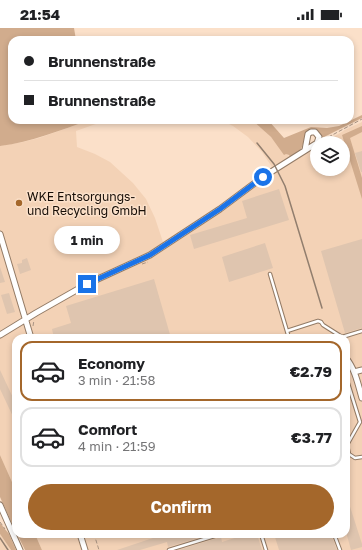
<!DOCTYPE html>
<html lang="en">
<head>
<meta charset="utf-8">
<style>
  :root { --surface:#fff; --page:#f6f6f6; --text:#202124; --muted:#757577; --line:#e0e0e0; --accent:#a4672b }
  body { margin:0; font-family:"Golos Text",sans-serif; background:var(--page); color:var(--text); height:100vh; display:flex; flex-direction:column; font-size:15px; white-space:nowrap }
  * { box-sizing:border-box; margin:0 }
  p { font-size:13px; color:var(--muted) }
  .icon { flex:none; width:22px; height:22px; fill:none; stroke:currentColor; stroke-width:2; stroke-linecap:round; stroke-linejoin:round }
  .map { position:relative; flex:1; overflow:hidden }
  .sheet { position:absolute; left:12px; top:306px; width:338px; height:204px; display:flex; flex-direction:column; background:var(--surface); border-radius:12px; box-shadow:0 2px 6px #0003 }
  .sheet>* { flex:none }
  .top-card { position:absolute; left:8px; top:8px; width:346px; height:88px; border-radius:12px; box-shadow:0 2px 6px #0003; display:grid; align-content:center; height:88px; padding:0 16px; background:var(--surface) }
  .buttons { position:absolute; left:310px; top:108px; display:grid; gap:8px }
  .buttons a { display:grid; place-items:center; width:40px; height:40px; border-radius:50%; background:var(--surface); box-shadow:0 2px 6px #0003; font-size:20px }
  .end { position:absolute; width:18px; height:18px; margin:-9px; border:5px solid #1a73e8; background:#fff; box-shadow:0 0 0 2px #fff }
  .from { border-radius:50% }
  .bubble { position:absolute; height:28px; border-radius:14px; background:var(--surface); box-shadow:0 2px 6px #0003; font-size:13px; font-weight:700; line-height:28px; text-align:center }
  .top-card b { display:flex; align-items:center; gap:14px; height:38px; font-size:15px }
  .top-card b+b { border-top:1px solid var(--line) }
  .top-card i { width:10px; height:10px; background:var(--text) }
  ul { padding:7px 0 0; list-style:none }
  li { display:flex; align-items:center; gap:12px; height:60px; margin:0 8px 6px; padding:0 8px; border:2px solid var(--line); border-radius:12px }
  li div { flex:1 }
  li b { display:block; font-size:15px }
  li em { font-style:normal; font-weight:700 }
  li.active { border-color:var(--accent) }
  li>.icon { width:36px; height:36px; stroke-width:1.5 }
  .cta { display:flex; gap:8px; margin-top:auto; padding:8px 16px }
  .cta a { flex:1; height:46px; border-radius:24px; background:var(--accent); color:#fff; font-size:16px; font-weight:700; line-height:46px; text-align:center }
  .status { display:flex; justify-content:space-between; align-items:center; height:28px; padding:0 20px; background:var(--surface); direction:ltr }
  .status svg { height:11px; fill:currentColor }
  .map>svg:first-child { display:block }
  .built { fill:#f3d2b6 }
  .green { fill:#d1ac8d }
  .building { fill:#dfc5af }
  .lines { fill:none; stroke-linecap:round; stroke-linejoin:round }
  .lane-casing { stroke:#937b66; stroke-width:4.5 }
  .street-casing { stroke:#937b66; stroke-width:7 }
  .path { stroke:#a99483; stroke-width:1; stroke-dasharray:4 2; stroke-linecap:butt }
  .lane { stroke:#fff; stroke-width:2.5 }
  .street { stroke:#fff; stroke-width:5 }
  .rail { stroke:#917e6e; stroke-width:1.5 }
  .route { stroke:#1a73e8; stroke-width:5 }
  .poi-dot { fill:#a4672b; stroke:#fbe0c9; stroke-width:1.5 }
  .labels { text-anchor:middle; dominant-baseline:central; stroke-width:3; stroke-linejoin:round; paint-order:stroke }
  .poi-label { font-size:12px; fill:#160d06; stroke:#fbe0c9; text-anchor:start }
</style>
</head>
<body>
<div class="status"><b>21:54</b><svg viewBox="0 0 49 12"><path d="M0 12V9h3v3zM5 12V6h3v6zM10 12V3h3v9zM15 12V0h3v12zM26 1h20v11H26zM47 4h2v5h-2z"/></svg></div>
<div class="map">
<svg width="362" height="522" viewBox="0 0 362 522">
  <rect width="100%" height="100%" fill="#fbe0c9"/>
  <path class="built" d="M90 92H107L76 103 77 119 95 126 110 134 133 155 146 171 155 190 163 214 223 176 317 119V141H343V115H323L345 102 362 94V522H42L35 506H346V310H16V463L0 427V118L23 114 39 110Z
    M221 92H252L264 102 290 129 272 139 262 124 248 109 233 98Z
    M0 506 5 513 11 522H0Z"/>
  <path class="green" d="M0 0H74L76 12H12V92H90C61 102 31 114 0 118Z
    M362 87V90L324 109H321L318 103C302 98 306 113 301 121 298 124 294 127 290 129L289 127 286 126 284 127 271 109 252 92H268L284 110 311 99 327 100 339 98Z
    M362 98V104L350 110 362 150V171L342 107Z
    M0 427 16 463V504L0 469Z
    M0 495 9 506 16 522H11L0 506Z
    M17 506H35L42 522H25Z"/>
  <path class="building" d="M362 123V144H361L355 125Z
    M279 161 289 192 194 221 190 207 247 190 242 173Z
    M362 211V300L345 305 321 223Z
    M265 215 273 240 229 254 222 229Z
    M27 230 31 242 20 246 17 236 22 235V232Z
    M0 239 5 254 0 255Z
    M154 251 171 310H54L52 301 71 295 66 278Z
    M9 265 15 284 7 286 1 267Z
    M0 342 16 376V395L0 361Z
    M346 466 362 516V519L351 522 346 504Z
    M159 506H212L168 519 167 514 140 522H117L159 508Z
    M247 506H257L262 522H178L221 509 222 514Z
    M274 506H331L337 522H279Z"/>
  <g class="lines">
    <defs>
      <path id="lane" d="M270 246 289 310
        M287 303 318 293 321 294 323 297 342 309 362 303
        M346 349 360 394 347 417
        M347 417 349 426 355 430 362 429
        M261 506 266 522
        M334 506 340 522
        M169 522 221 506"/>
      <path id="street" d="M0 206 31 310
        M0 307 36 285 87 256 150 227 220 181 263 149 317 115 319 109 315 104H311L308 106 305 122
        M346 330C355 341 358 356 362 370
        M354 344 362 342
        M0 477 20 522
        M80 506 85 522"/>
    </defs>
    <use href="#lane" class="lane-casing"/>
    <use href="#street" class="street-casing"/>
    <path class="path" d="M323 112 362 91
      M142 236 148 234
      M33 298 34 292
      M0 494 5 501
      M94 506 99 522"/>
    <use href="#lane" class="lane"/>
    <use href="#street" class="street"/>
    <path class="rail" d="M257 115 274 136 285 158 322 280
      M0 510 8 522"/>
  </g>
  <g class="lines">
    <path class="route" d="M87 256 150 227 220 181 263 149"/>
  </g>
  <circle class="poi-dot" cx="19" cy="175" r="4"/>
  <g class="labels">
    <g class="poi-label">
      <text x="27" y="168">WKE Entsorgungs-<tspan x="27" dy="14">und Recycling GmbH</tspan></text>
    </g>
  </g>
</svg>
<div class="buttons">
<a><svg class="icon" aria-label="layers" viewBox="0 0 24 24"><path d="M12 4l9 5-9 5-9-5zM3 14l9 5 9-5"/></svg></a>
</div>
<i class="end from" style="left:263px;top:149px"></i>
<i class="end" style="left:87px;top:256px"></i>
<div class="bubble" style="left:54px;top:198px;width:66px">1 min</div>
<div class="top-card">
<b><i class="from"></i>Brunnenstraße</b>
<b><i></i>Brunnenstraße</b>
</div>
<section class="sheet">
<ul>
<li class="active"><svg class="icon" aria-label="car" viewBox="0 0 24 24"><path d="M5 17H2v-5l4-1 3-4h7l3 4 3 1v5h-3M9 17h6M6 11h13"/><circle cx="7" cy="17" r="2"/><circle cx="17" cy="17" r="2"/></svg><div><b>Economy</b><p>3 min · 21:58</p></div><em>€2.79</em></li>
<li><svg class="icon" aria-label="car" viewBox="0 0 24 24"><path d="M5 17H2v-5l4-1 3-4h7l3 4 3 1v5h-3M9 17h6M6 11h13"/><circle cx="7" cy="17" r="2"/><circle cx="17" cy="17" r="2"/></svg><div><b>Comfort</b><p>4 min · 21:59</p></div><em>€3.77</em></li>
</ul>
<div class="cta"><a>Confirm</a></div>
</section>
</div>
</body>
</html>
